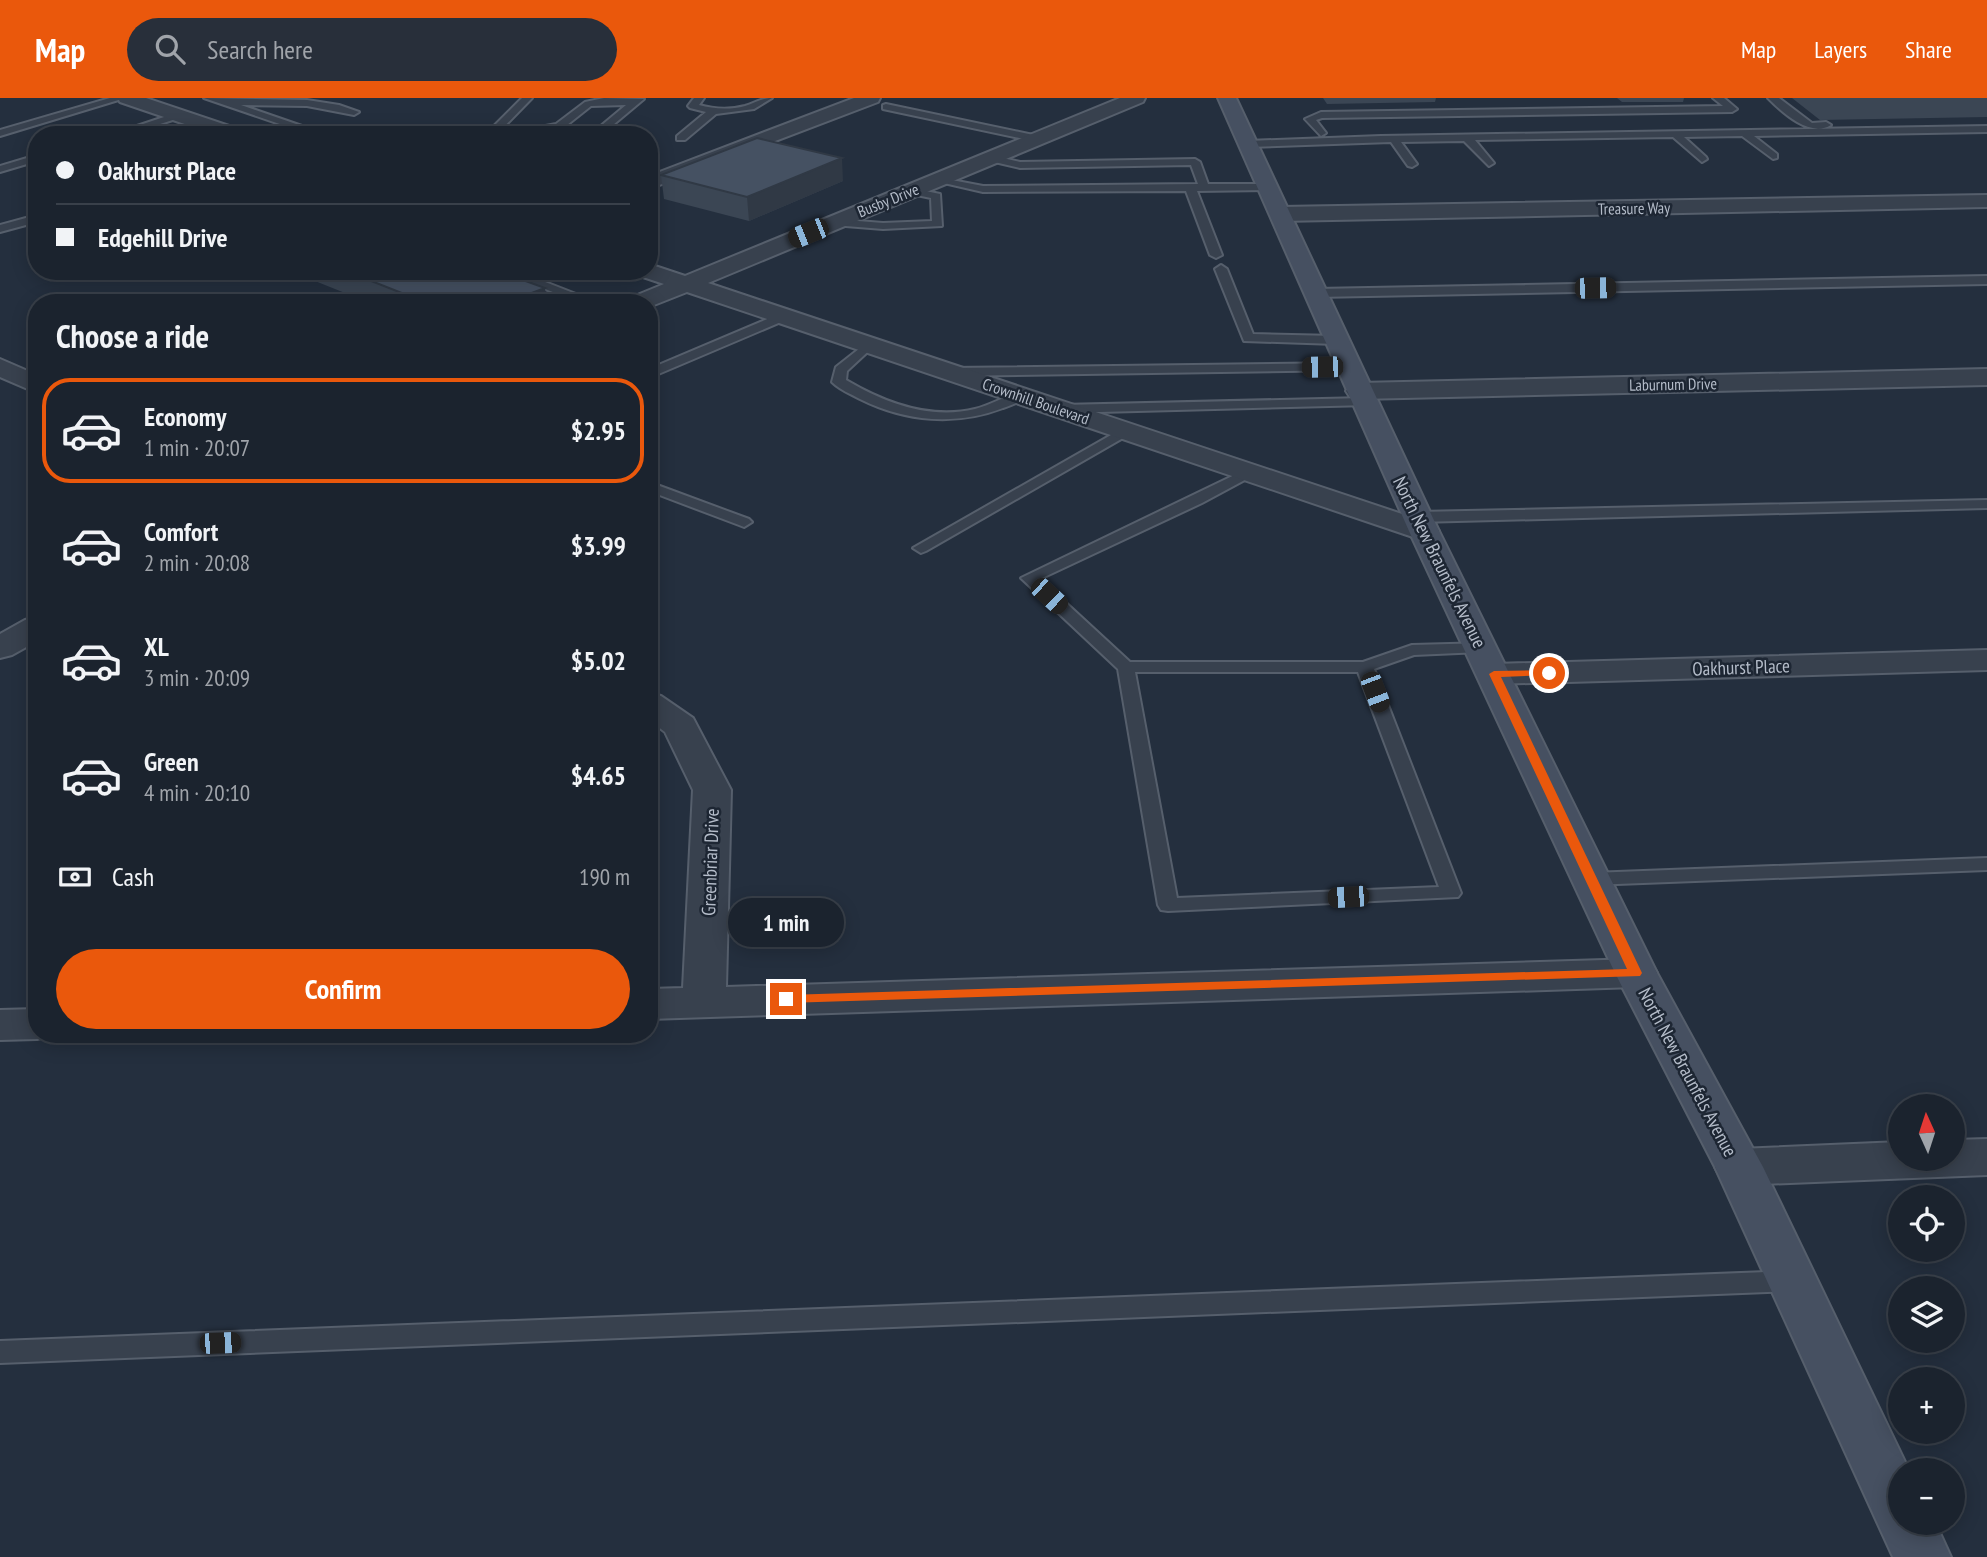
<!DOCTYPE html>
<html lang="en">
<head>
<meta charset="utf-8">
<style>
  :root { --surface:#1b232e; --page:#282f3a; --text:#f1f3f6; --muted:#a0a4aa; --line:#39404a; --accent:#ea580c }
  body { margin:0; font-family:"PT Sans Narrow",sans-serif; background:var(--page); color:var(--text); height:100vh; display:flex; flex-direction:column; font-size:26px; white-space:nowrap }
  * { box-sizing:border-box; margin:0 }
  p { font-size:23px; color:var(--muted) }
  .icon { flex:none; width:38px; height:38px; fill:none; stroke:currentColor; stroke-width:2; stroke-linecap:round; stroke-linejoin:round }
  .map { position:relative; flex:1; overflow:hidden }
  .details { position:absolute; left:28px; top:196px; width:630px; height:749px; display:flex; flex-direction:column; background:var(--surface); border-radius:28px; box-shadow:0 4px 18px #0003,0 0 0 2px var(--line) }
  .details>* { flex:none }
  .top-card { position:absolute; left:28px; top:28px; width:630px; height:154px; border-radius:28px; box-shadow:0 4px 18px #0003,0 0 0 2px var(--line); display:grid; align-content:center; height:154px; padding:0 28px; background:var(--surface) }
  .needle { width:46px; rotate:357deg }
  .fabs { position:absolute; left:1888px; top:996px; display:grid; gap:14px }
  .fabs a { display:grid; place-items:center; width:77px; height:77px; border-radius:50%; background:var(--surface); box-shadow:0 4px 18px #0003,0 0 0 2px var(--line); font-size:35px }
  .end { position:absolute; width:32px; height:32px; margin:-16px; border:9px solid #ea580c; background:#fff; box-shadow:0 0 0 4px #fff }
  .from { border-radius:50% }
  .bubble { position:absolute; height:49px; border-radius:24px; background:var(--surface); box-shadow:0 4px 18px #0003,0 0 0 2px var(--line); font-size:23px; font-weight:700; line-height:49px; text-align:center }
  .car { position:absolute; width:21px; height:42px; margin:-21px -10px; border-radius:9px; box-shadow:0 0 5px 2px #0007; background:linear-gradient(#222 24%,#8ab4d8 0 40%,#222 0 76%,#8ab4d8 0 86%,#222 0) }
  .top-card b { display:flex; align-items:center; gap:24px; height:66px; font-size:26px }
  .top-card b+b { border-top:2px solid var(--line) }
  .top-card i { width:18px; height:18px; background:var(--text) }
  ul { padding:0; list-style:none }
  li { display:flex; align-items:center; gap:21px; height:105px; margin:0 14px 10px; padding:0 14px; border:4px solid transparent; border-radius:28px }
  li div { flex:1 }
  li b { display:block; font-size:26px }
  li em { font-style:normal; font-weight:700 }
  li.selected { border-color:var(--accent) }
  li>.icon { width:63px; height:63px; stroke-width:1.5 }
  h2 { padding:0 28px; font-size:32px; line-height:84px }
  .pay { display:flex; align-items:center; gap:18px; height:77px; padding:0 28px; font-size:26px }
  .pay p { margin-inline-start:auto }
  .primary-button { display:flex; gap:14px; margin-top:auto; padding:14px 28px }
  .primary-button a { flex:1; height:80px; border-radius:42px; background:var(--accent); color:#fff; font-size:28px; font-weight:700; line-height:80px; text-align:center }
  header { display:flex; align-items:center; gap:42px; box-sizing:border-box; height:98px; padding:0 35px; background:var(--accent); color:#fff }
  header strong { font-size:33px }
  nav { display:flex; gap:38px; margin-inline-start:auto; font-size:24px }
  .search { width:490px; height:63px; background:var(--page); display:flex; align-items:center; gap:18px; box-sizing:border-box; padding:0 24px; border-radius:38px; color:var(--muted); font-size:26px }
  .map>svg:first-child { display:block }
  .lines { fill:none; stroke-linecap:round; stroke-linejoin:round }
  .lane-casing { stroke:#565f6c; stroke-width:4 }
  .street-casing { stroke:#565f6c; stroke-width:4 }
  .secondary-casing { stroke:#565f6c; stroke-width:4 }
  .lane { fill:#38414e; fill-rule:evenodd }
  .street { fill:#38414e; fill-rule:evenodd }
  .secondary { fill:#465061; fill-rule:evenodd }
  .wall { fill:#3b4654 }
  .shaded-wall { fill:#303945 }
  .building { fill:#455162; stroke:#303945; stroke-width:2 }
  .route { fill:#ea580c }
  .labels { text-anchor:middle; dominant-baseline:central; stroke-width:5; stroke-linejoin:round; paint-order:stroke }
  .far-street-label { font-size:16px; fill:#b4bcc9; stroke:#1d2633 }
  .street-label { font-size:19px; fill:#b4bcc9; stroke:#1d2633 }
</style>
</head>
<body>
<header>
<strong>Map</strong>
<div class="search"><svg class="icon" aria-label="search" viewBox="0 0 24 24"><circle cx="10" cy="10" r="6"/><path d="M15 15l6 6"/></svg>Search here</div>
<nav><a>Map</a><a>Layers</a><a>Share</a></nav>
</header>
<div class="map">
<svg width="1987" height="1459" viewBox="0 0 1987 1459">
  <rect width="100%" height="100%" fill="#242f3e"/>
  <g class="lines">
    <defs>
      <path id="lane" d="M110 0H125L0 38V32Z
        M204 0 307 2 339 7 359 14 354 17 307 8 241 7 328 37H312Z
        M522 0H532L496 37H485Z
        M604 0 644 1 601 37H590L626 7 591 8 562 31 528 37 535 30 556 26 585 4Z
        M694 0H704L699 7C713 11 730 12 745 8 755 5 761 0 772 0L754 11 716 16 685 42H677V38L706 14 690 10 688 8Z
        M1713 0H1724L1737 11 1732 14 1322 20 1316 22 1326 35 1321 38 1305 21 1321 14 1723 8Z
        M1768 0H1779L1812 25 1826 24 1831 27C1810 40 1783 15 1768 0Z
        M886 6 1038 38 1043 41 1038 44 883 11V7Z
        M179 14 184 17 182 19 126 37H110Z
        M1987 28V34L1754 38 1777 56V60L1773 61 1742 38 1684 39 1706 59 1707 61 1702 64 1673 39 1475 42 1494 65 1489 68 1464 43 1401 44 1417 66 1412 69 1408 68 1391 44 1248 49 1243 46 1248 43 1381 38Z
        M37 57V63L0 74V68Z
        M990 57 1020 64 1195 61 1200 64 1208 86H1268L1273 89 1268 92 1197 93 1222 157 1216 160 1210 157 1186 93 983 94 931 82 936 79 983 88 1198 86 1191 67 1020 70 986 62 985 60Z
        M911 90 940 96 942 128 883 131 833 127 827 124 833 121 883 125 932 123 931 100 907 95 906 93Z
        M37 117V124L0 134V127Z
        M1221 167 1227 171 1253 236 1336 238 1342 242 1336 246 1244 243 1215 171Z
        M499 173H517L599 205H581Z
        M1987 178V186L1316 199 1310 195 1316 191Z
        M784 214 790 218 788 221 649 280V271Z
        M869 243 875 247 847 273 846 282C885 305 930 322 975 311 991 307 1005 298 1021 294L1028 298C1021 304 1012 307 1003 310 956 328 906 324 860 301 851 296 840 292 832 284L836 269Z
        M1348 265 1355 269 1353 272 951 278 944 274 951 270Z
        M1364 300 1369 301V307L1061 315 1054 311 1061 307Z
        M1125 329 1132 333 1130 336 926 453 921 455 913 450Z
        M1249 370 1256 374 1254 377 1202 405 1040 481 1130 564H1363L1412 547 1487 545 1489 549 1487 553 1481 554 1414 557 1374 571 1461 795 1458 799 1168 813 1161 812 1158 807 1118 571 1021 480ZM1135 574H1358L1439 789 1177 800Z
        M649 384 749 421 752 424 744 429 739 427 649 393Z
        M1987 402V410L1418 424 1410 419 1418 414Z
        M1987 760V772L1591 787 1584 785 1581 781 1584 777 1591 775Z
        M1791 1173 1800 1176 1804 1183 1800 1190 1791 1193 0 1265V1243Z"/>
      <path id="street" d="M118 0H146L244 33 247 37H217L120 4Z
        M854 0H880L878 4 649 91V78Z
        M1120 0H1145L1143 4 708 185 1435 427 1439 433 1435 439 1424 442 1413 439 687 194 649 209V205H627L630 200 664 186 640 178 636 173H649V166L685 178Z
        M1987 97V109L1281 123 1273 121 1270 116 1273 111 1281 109Z
        M0 261 37 277V295L0 279Z
        M1987 271V287L1359 301 1350 299 1346 293 1350 287 1359 285Z
        M37 519V543L12 557 0 560V536L25 522Z
        M1987 552V572L1494 586 1482 583 1477 576 1482 569 1494 566Z
        M649 595 661 598 693 620 731 692 726 889 1636 861 1651 865 1657 875 1651 885 1636 889 649 921V891L683 890 693 692 665 634 649 622Z
        M37 911V936L52 937 37 941 0 942V912Z
        M1987 1041V1077L1739 1087 1722 1082 1715 1069 1722 1056 1739 1051 1900 1044V1060H1953V1042Z"/>
      <path id="secondary" d="M1218 0H1236L1439 433 1657 875 1763 1069 1909 1372H1900V1424H1935L1951 1459H1893L1715 1069 1615 875 1409 433Z"/>
    </defs>
    <use href="#lane" class="lane-casing"/>
    <use href="#street" class="street-casing"/>
    <use href="#secondary" class="secondary-casing"/>
    <use href="#lane" class="lane"/>
    <use href="#street" class="street"/>
    <use href="#secondary" class="secondary"/>
  </g>
  <path class="wall" d="M1323 0H1436L1435 4 1327 6Z
    M1617 0H1684L1683 4H1622Z
    M1792 0H1987V19L1820 22Z
    M661 77 843 83 749 123 664 101Z
    M290 173H498L547 205H370Z"/>
  <path class="shaded-wall" d="M842 60 843 83 749 123 747 99Z
    M545 190 547 205H505Z"/>
  <path class="building" d="M757 40 842 60 747 99 661 77Z
    M346 173H498L545 190 505 205H427Z"/>
  <path class="route" d="M1549 572 1554 575 1553 577 1501 579 1642 875 1640 878 786 905 780 901 786 897 1627 871 1489 576 1494 573Z"/>
  <g class="labels">
    <g class="far-street-label">
      <text transform="translate(888 102) rotate(-22)">Busby Drive</text>
      <text transform="translate(1634 110) rotate(-1)">Treasure Way</text>
      <text transform="translate(1673 286) rotate(-1)">Laburnum Drive</text>
      <text transform="translate(1036 303) rotate(19)">Crownhill Boulevard</text>
    </g>
    <g class="street-label">
      <text transform="translate(1440 464) rotate(64)">North New Braunfels Avenue</text>
      <text transform="translate(1741 569) rotate(-2)">Oakhurst Place</text>
      <text transform="translate(710 764) rotate(-88)">Greenbriar Drive</text>
      <text transform="translate(1688 974) rotate(62)">North New Braunfels Avenue</text>
    </g>
  </g>
</svg>
<div class="fabs">
<a><svg class="needle" viewBox="-14 -14 28 28"><path d="M0-13l5 13h-10z" fill="#e53935"/><path d="M0 13l5-13h-10z" fill="#a0a4aa"/></svg></a>
<a><svg class="icon" aria-label="locate" viewBox="0 0 24 24"><circle cx="12" cy="12" r="6"/><path d="M12 2v4M12 18v4M2 12h4M18 12h4"/></svg></a>
<a><svg class="icon" aria-label="layers" viewBox="0 0 24 24"><path d="M12 4l9 5-9 5-9-5zM3 14l9 5 9-5"/></svg></a>
<a>+</a>
<a>−</a>
</div>
<i class="end from" style="left:1549px;top:575px"></i>
<i class="end" style="left:786px;top:901px"></i>
<div class="bubble" style="left:728px;top:800px;width:116px">1 min</div>
<i class="car" style="left:808px;top:135px;rotate:248deg"></i>
<i class="car" style="left:1595px;top:190px;rotate:89deg"></i>
<i class="car" style="left:1322px;top:269px;rotate:269deg"></i>
<i class="car" style="left:1049px;top:498px;rotate:133deg"></i>
<i class="car" style="left:1375px;top:594px;rotate:159deg"></i>
<i class="car" style="left:1348px;top:799px;rotate:267deg"></i>
<i class="car" style="left:220px;top:1245px;rotate:88deg"></i>
<div class="top-card">
<b><i class="from"></i>Oakhurst Place</b>
<b><i></i>Edgehill Drive</b>
</div>
<section class="details">
<h2>Choose a ride</h2>
<ul>
<li class="selected"><svg class="icon" aria-label="car" viewBox="0 0 24 24"><path d="M5 17H2v-5l4-1 3-4h7l3 4 3 1v5h-3M9 17h6M6 11h13"/><circle cx="7" cy="17" r="2"/><circle cx="17" cy="17" r="2"/></svg><div><b>Economy</b><p>1 min · 20:07</p></div><em>$2.95</em></li>
<li><svg class="icon" aria-label="car" viewBox="0 0 24 24"><path d="M5 17H2v-5l4-1 3-4h7l3 4 3 1v5h-3M9 17h6M6 11h13"/><circle cx="7" cy="17" r="2"/><circle cx="17" cy="17" r="2"/></svg><div><b>Comfort</b><p>2 min · 20:08</p></div><em>$3.99</em></li>
<li><svg class="icon" aria-label="car" viewBox="0 0 24 24"><path d="M5 17H2v-5l4-1 3-4h7l3 4 3 1v5h-3M9 17h6M6 11h13"/><circle cx="7" cy="17" r="2"/><circle cx="17" cy="17" r="2"/></svg><div><b>XL</b><p>3 min · 20:09</p></div><em>$5.02</em></li>
<li><svg class="icon" aria-label="car" viewBox="0 0 24 24"><path d="M5 17H2v-5l4-1 3-4h7l3 4 3 1v5h-3M9 17h6M6 11h13"/><circle cx="7" cy="17" r="2"/><circle cx="17" cy="17" r="2"/></svg><div><b>Green</b><p>4 min · 20:10</p></div><em>$4.65</em></li>
</ul>
<div class="pay"><svg class="icon" aria-label="cash" viewBox="0 0 24 24"><path d="M3 7h18v10H3z"/><circle cx="12" cy="12" r="2"/></svg>Cash<p>190 m</p></div>
<div class="primary-button"><a>Confirm</a></div>
</section>
</div>
</body>
</html>
